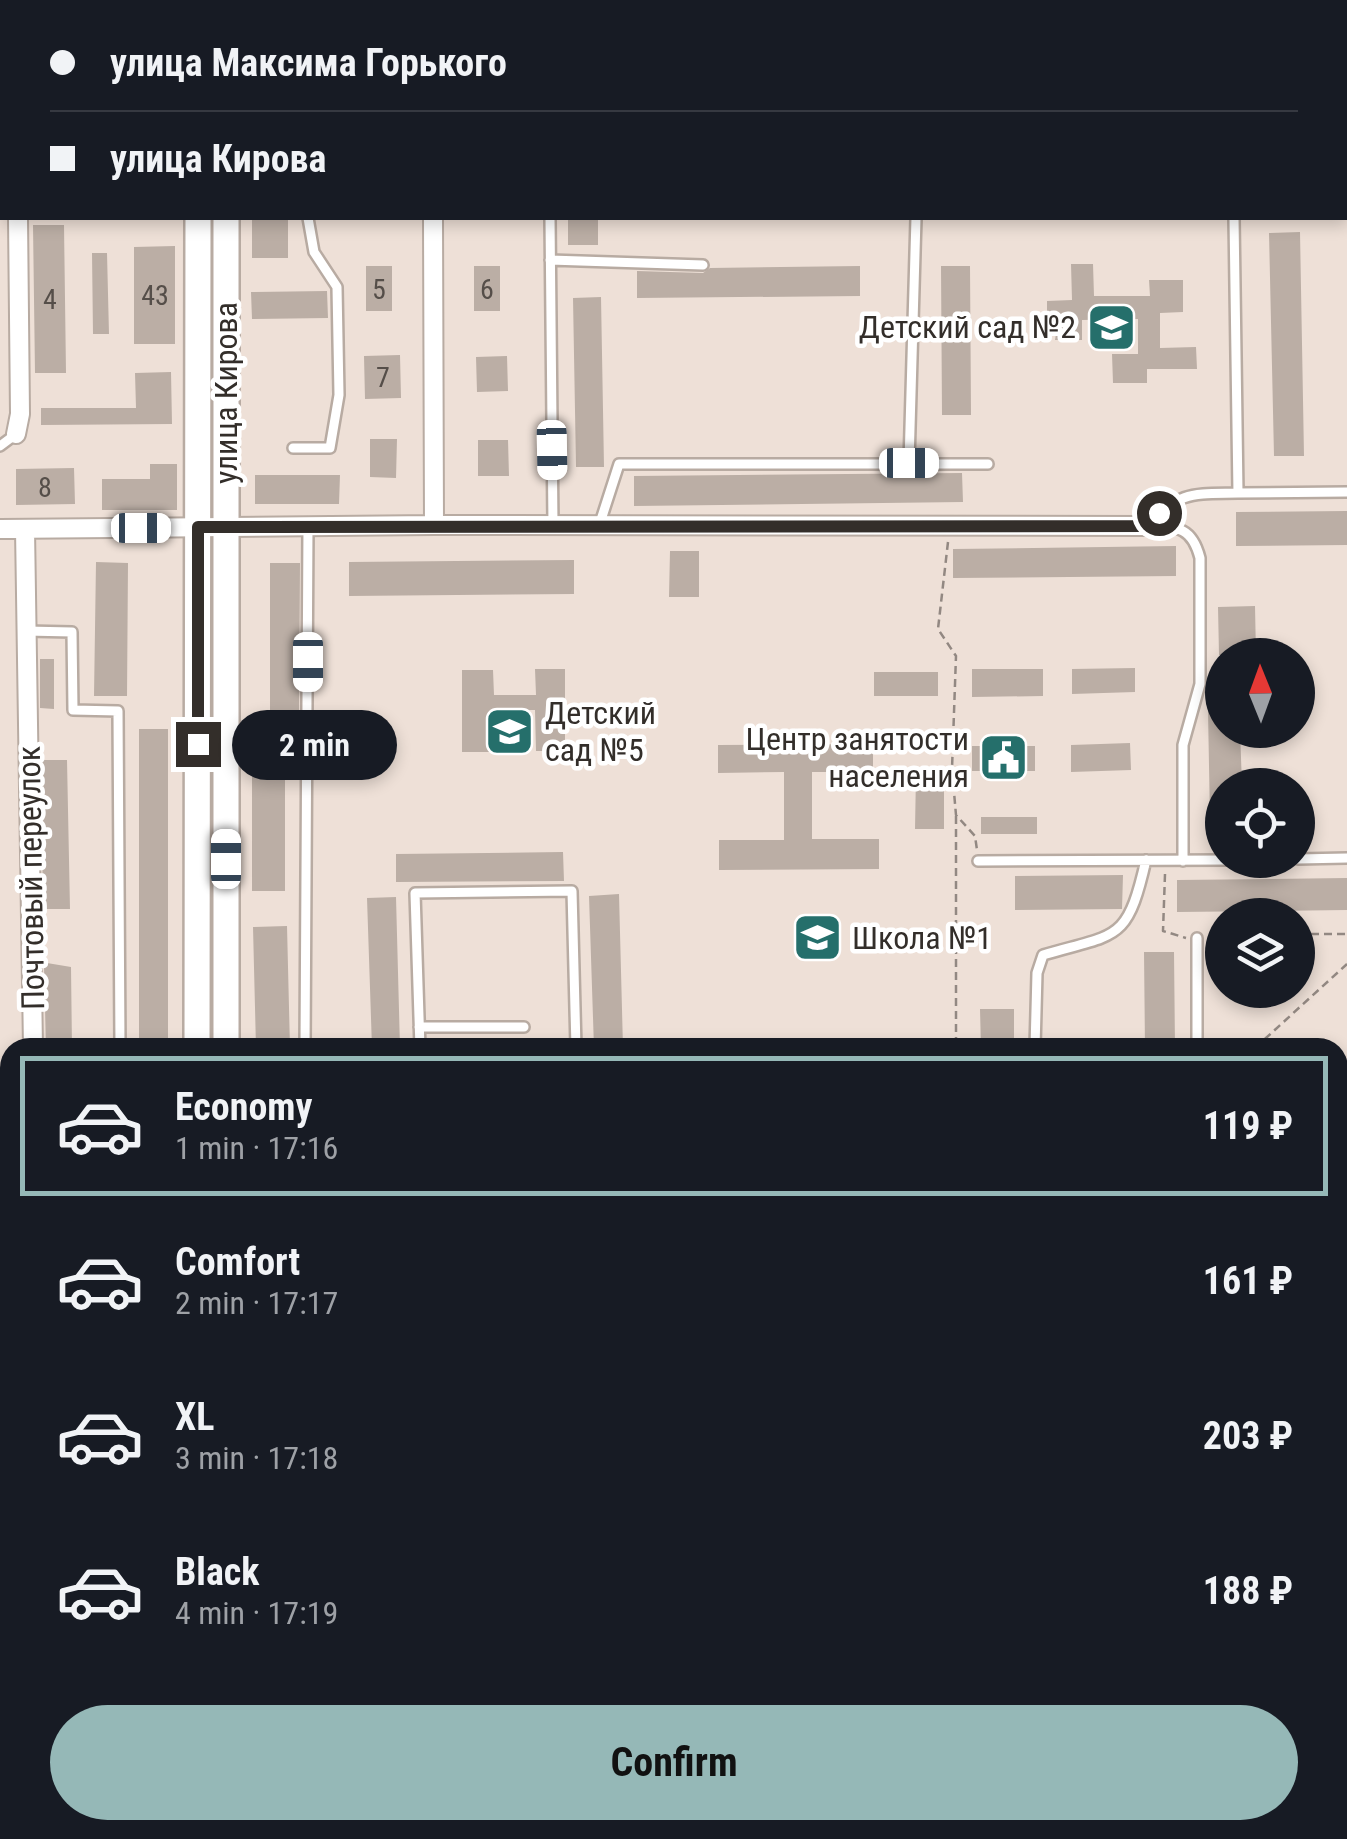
<!DOCTYPE html>
<html lang="en">
<head>
<meta charset="utf-8">
<style>
  :root { --surface:#171b24; --page:#242831; --text:#f1f3f6; --muted:#9ea1a6; --line:#363941; --accent:#95b8b7 }
  body { margin:0; font-family:"Roboto Condensed",sans-serif; background:var(--page); color:var(--text); height:100vh; display:flex; flex-direction:column; font-size:38px; white-space:nowrap }
  * { box-sizing:border-box; margin:0 }
  p { font-size:32px; color:var(--muted) }
  .icon { flex:none; width:55px; height:55px; fill:none; stroke:currentColor; stroke-width:2; stroke-linecap:round; stroke-linejoin:round }
  .map { position:relative; flex:1; overflow:hidden }
  .drawer { position:absolute; left:0px; top:1038px; width:1348px; height:802px; display:flex; flex-direction:column; background:var(--surface); border-radius:30px 30px 0 0; box-shadow:0 5px 15px #0003 }
  .drawer>* { flex:none }
  .hud { position:absolute; left:0px; top:0px; width:1348px; height:220px; box-shadow:0 5px 15px #0003; display:grid; align-content:center; height:220px; padding:0 50px; background:var(--surface) }
  .needle { width:65px; rotate:359deg }
  .tools { position:absolute; left:1205px; top:638px; display:grid; gap:20px }
  .tools a { display:grid; place-items:center; width:110px; height:110px; border-radius:50%; background:var(--surface); box-shadow:0 5px 15px #0003; font-size:50px }
  .end { position:absolute; width:45px; height:45px; margin:-22px; border:12px solid #332e2a; background:#fff; box-shadow:0 0 0 5px #fff }
  .from { border-radius:50% }
  .bubble { position:absolute; height:70px; border-radius:35px; background:var(--surface); box-shadow:0 5px 15px #0003; font-size:32px; font-weight:700; line-height:70px; text-align:center }
  .car { position:absolute; width:30px; height:60px; margin:-30px -15px; border-radius:12px; box-shadow:0 0 8px 2px #0007; background:linear-gradient(#fff 24%,#345 0 40%,#fff 0 76%,#345 0 86%,#fff 0) }
  .hud b { display:flex; align-items:center; gap:35px; height:95px; font-size:38px }
  .hud b+b { border-top:2px solid var(--line) }
  .hud i { width:25px; height:25px; background:var(--text) }
  ul { padding:18px 0 0; list-style:none }
  li { display:flex; align-items:center; gap:30px; height:140px; margin:0 20px 15px; padding:0 30px; border:5px solid transparent; border-radius:0px }
  li div { flex:1 }
  li b { display:block; font-size:38px }
  li em { font-style:normal; font-weight:700 }
  li.active { border-color:var(--accent) }
  li>.icon { width:90px; height:90px; stroke-width:1.5 }
  .cta { display:flex; gap:20px; margin-top:auto; padding:20px 50px }
  .cta a { flex:1; height:115px; border-radius:60px; background:var(--accent); color:#111; font-size:40px; font-weight:700; line-height:115px; text-align:center }
  .map>svg:first-child { display:block }
  .green { fill:#edbc99 }
  .building { fill:#bbaea5 }
  .lines { fill:none; stroke-linecap:round; stroke-linejoin:round }
  .service-casing { stroke:#b8aba2; stroke-width:14 }
  .minor-casing { stroke:#b8aba2; stroke-width:22 }
  .secondary-casing { stroke:#b8aba2; stroke-width:30 }
  .path { stroke:#928882; stroke-width:2.5; stroke-dasharray:8 5; stroke-linecap:butt }
  .service { stroke:#fff; stroke-width:9 }
  .minor { stroke:#fff; stroke-width:18 }
  .secondary { stroke:#fff; stroke-width:25 }
  .route { stroke:#332e2a; stroke-width:12 }
  .labels { text-anchor:middle; dominant-baseline:central; stroke-width:9; stroke-linejoin:round; paint-order:stroke }
  .number-label { font-size:28px; fill:#554e49 }
  .poi-label { font-size:32px; fill:#332e2a; stroke:#fff; text-anchor:end }
  .street-label { font-size:32px; fill:#332e2a; stroke:#fff }
</style>
</head>
<body>
<div class="map">
<svg width="1347" height="1839" viewBox="0 0 1347 1839">
  <rect width="100%" height="100%" fill="#eee0d7"/>
  <path class="green" d="M211 568 216 570 218 1047 205 1048 206 570Z
    M0 1637 10 1677V1795H0Z"/>
  <path class="building" d="M252 218H288V258H252Z
    M568 218H598V245H568Z
    M33 225H64L66 373H35Z
    M1300 232 1304 456H1274L1269 233Z
    M175 246V344H134V247Z
    M92 253H107L109 334H93Z
    M1071 264H1093L1094 296H1150L1149 280H1183V312L1160 313V348L1196 347 1197 369H1147V383H1113L1112 354H1138V319L1082 320V340H1055L1056 334H1047V301L1072 300Z
    M366 266H392V311H366Z
    M474 266H500V311H474Z
    M860 266V296L637 298V271L703 273 710 268Z
    M941 266H970L971 415H942Z
    M327 291 328 318 252 319 251 292Z
    M601 297 604 467H576L573 298Z
    M400 355 401 398 365 399 364 356Z
    M507 356 508 391 477 392 476 357Z
    M171 372 172 424 41 425V408H136L135 373Z
    M370 439H397L396 478 370 477Z
    M478 440H508L509 476H478Z
    M150 464H177V510H102V479H150Z
    M74 468 75 504 16 505V469Z
    M962 473 963 502 634 506V476Z
    M255 475H340L339 504H255Z
    M1347 511V545L1236 546V512Z
    M1176 546V576L953 578V549Z
    M670 551H699V597H669Z
    M574 560V594L349 596V562Z
    M96 562 128 563 127 696H94Z
    M270 563H300L299 719H285V891H252V732H270Z
    M1255 606 1256 655H1219L1218 607Z
    M40 659H54V709L40 708Z
    M1135 668V692L1072 694V669Z
    M535 669H565V751H536L535 710H493L494 752H462V670H493L494 695H536Z
    M972 669H1043V696L972 697Z
    M874 672H938V696H874Z
    M1208 711H1222V730H1240L1242 785H1222V819L1210 820Z
    M139 729H168V1048H139Z
    M1130 743 1131 770 1071 772V745Z
    M873 744V772H812V839H879V869L719 870V840H784V772L718 773V745Z
    M972 746H1035V771H972Z
    M41 760H67L70 909H43Z
    M916 774H944V829H915Z
    M981 817H1037V834H981Z
    M563 852 564 881 396 882V854Z
    M1123 875 1122 909 1015 910V876Z
    M1347 878V910L1177 912V880Z
    M619 894 623 1048H594L589 896Z
    M396 897 400 1048H372L367 898Z
    M287 926 290 1048H256L253 927Z
    M1144 952H1174L1175 1048H1145Z
    M47 963 71 967 72 1048H46L44 967Z
    M980 1009H1014V1048H981Z"/>
  <g class="lines">
    <defs>
      <path id="service" d="M342 0V2
        M1087 0V2
        M1214 0V2
        M490 2V0
        M969 2V0
        M1345 199 1347 198
        M550 218 553 526
        M550 260 703 265
        M0 446 16 434
        M293 448H330L339 395 337 287 314 252 308 218
        M909 463 916 218
        M1238 493 1347 492
        M599 526 619 464H988
        M1150 526C1177 490 1196 494 1238 493L1234 218
        M1150 526C1178 527 1192 527 1200 558V684L1183 745V861
        M26 631 72 632 73 710 118 711 120 1048
        M1298 859 1347 858
        M978 861 1230 860
        M1197 938V1048
        M419 1027H524
        M305 1048 308 526
        M420 1048 415 893 572 891 576 1048
        M1035 1048 1037 973 1043 955C1118 933 1127 943 1146 860
        M0 1100 10 1113
        M10 1377V1392
        M35 1830V1839
        M264 1839 277 1830"/>
      <path id="minor" d="M16 0V2
        M433 218 434 525
        M16 434 20 414 18 218
        M0 529 434 525 1150 526
        M25 529 33 1048
        M0 1144H10
        M1338 1200H1347
        M0 1377H10
        M383 1839 391 1830"/>
      <path id="secondary" d="M225 0V2
        M199 2V0
        M226 218V1048
        M197 1048 198 218
        M796 1830 806 1839"/>
    </defs>
    <use href="#service" class="service-casing"/>
    <use href="#minor" class="minor-casing"/>
    <use href="#secondary" class="secondary-casing"/>
    <path class="path" d="M948 542 938 629 956 656 952 769 956 815 975 836 977 850
      M956 816V1048
      M1165 874 1163 931 1186 938
      M1298 934H1347
      M1209 936 1222 935
      M1255 1048 1347 964
      M0 1273H10
      M0 1562 10 1534
      M1338 1659 1347 1651
      M0 1809H10
      M720 1830 729 1839
      M827 1830 837 1839
      M831 1830V1833L1127 1830
      M752 1839 759 1832"/>
    <use href="#service" class="service"/>
    <use href="#minor" class="minor"/>
    <use href="#secondary" class="secondary"/>
  </g>
  <g class="lines">
    <path class="route" d="M198 744V527L1150 526 1159 513"/>
  </g>
  <defs>
    <symbol id="school-square" viewBox="-11 -11 22 22"><rect x="-9" y="-9" width="18" height="18" rx="4" fill="#256f6b" stroke="#fff"/><path d="M0-5L7-2L0 1L-7-2ZM-4 1L0 2.5L4 1V4Q0 6-4 4Z" fill="#fff"/></symbol>
    <symbol id="civic-square" viewBox="-11 -11 22 22"><rect x="-9" y="-9" width="18" height="18" rx="4" fill="#256f6b" stroke="#fff"/><path d="M-.6-6.5H3V-4.5H.6V-3L4-1V1h2V6H-6V1h2V-1L-.6-3ZM-1.2 2.5V6h2.4V2.5Z" fill="#fff"/></symbol>
  </defs>
  <g fill-rule="evenodd">
    <use href="#school-square" x="1084" y="300" width="55" height="55"/>
    <use href="#school-square" x="482" y="704" width="55" height="55"/>
    <use href="#civic-square" x="976" y="730" width="55" height="55"/>
    <use href="#school-square" x="790" y="910" width="55" height="55"/>
  </g>
  <g class="labels">
    <g class="number-label">
      <text x="379" y="289">5</text>
      <text x="487" y="289">6</text>
      <text x="155" y="295">43</text>
      <text x="50" y="299">4</text>
      <text x="383" y="377">7</text>
      <text x="45" y="487">8</text>
    </g>
    <g class="poi-label">
      <text x="1076" y="327">Детский сад №2</text>
      <text x="545" y="713" text-anchor="start">Детский<tspan x="545" dy="37">сад №5</tspan></text>
      <text x="969" y="739">Центр занятости<tspan x="969" dy="37">населения</tspan></text>
      <text x="852" y="938" text-anchor="start">Школа №1</text>
    </g>
    <g class="street-label">
      <text transform="translate(226 393) rotate(-90)">улица Кирова</text>
      <text transform="translate(31 878) rotate(-91)">Почтовый переулок</text>
    </g>
  </g>
</svg>
<div class="tools">
<a><svg class="needle" viewBox="-14 -14 28 28"><path d="M0-13l5 13h-10z" fill="#e53935"/><path d="M0 13l5-13h-10z" fill="#9ea1a6"/></svg></a>
<a><svg class="icon" aria-label="locate" viewBox="0 0 24 24"><circle cx="12" cy="12" r="6"/><path d="M12 2v4M12 18v4M2 12h4M18 12h4"/></svg></a>
<a><svg class="icon" aria-label="layers" viewBox="0 0 24 24"><path d="M12 4l9 5-9 5-9-5zM3 14l9 5 9-5"/></svg></a>
</div>
<i class="end from" style="left:1159px;top:513px"></i>
<i class="end" style="left:198px;top:744px"></i>
<div class="bubble" style="left:232px;top:710px;width:165px">2 min</div>
<i class="car" style="left:552px;top:450px;rotate:179deg"></i>
<i class="car" style="left:909px;top:463px;rotate:90deg"></i>
<i class="car" style="left:141px;top:528px;rotate:90deg"></i>
<i class="car" style="left:308px;top:662px;rotate:180deg"></i>
<i class="car" style="left:226px;top:859px;rotate:0deg"></i>
<div class="hud">
<b><i class="from"></i>улица Максима Горького</b>
<b><i></i>улица Кирова</b>
</div>
<section class="drawer">
<ul>
<li class="active"><svg class="icon" aria-label="car" viewBox="0 0 24 24"><path d="M5 17H2v-5l4-1 3-4h7l3 4 3 1v5h-3M9 17h6M6 11h13"/><circle cx="7" cy="17" r="2"/><circle cx="17" cy="17" r="2"/></svg><div><b>Economy</b><p>1 min · 17:16</p></div><em>119 ₽</em></li>
<li><svg class="icon" aria-label="car" viewBox="0 0 24 24"><path d="M5 17H2v-5l4-1 3-4h7l3 4 3 1v5h-3M9 17h6M6 11h13"/><circle cx="7" cy="17" r="2"/><circle cx="17" cy="17" r="2"/></svg><div><b>Comfort</b><p>2 min · 17:17</p></div><em>161 ₽</em></li>
<li><svg class="icon" aria-label="car" viewBox="0 0 24 24"><path d="M5 17H2v-5l4-1 3-4h7l3 4 3 1v5h-3M9 17h6M6 11h13"/><circle cx="7" cy="17" r="2"/><circle cx="17" cy="17" r="2"/></svg><div><b>XL</b><p>3 min · 17:18</p></div><em>203 ₽</em></li>
<li><svg class="icon" aria-label="car" viewBox="0 0 24 24"><path d="M5 17H2v-5l4-1 3-4h7l3 4 3 1v5h-3M9 17h6M6 11h13"/><circle cx="7" cy="17" r="2"/><circle cx="17" cy="17" r="2"/></svg><div><b>Black</b><p>4 min · 17:19</p></div><em>188 ₽</em></li>
</ul>
<div class="cta"><a>Confirm</a></div>
</section>
</div>
</body>
</html>
